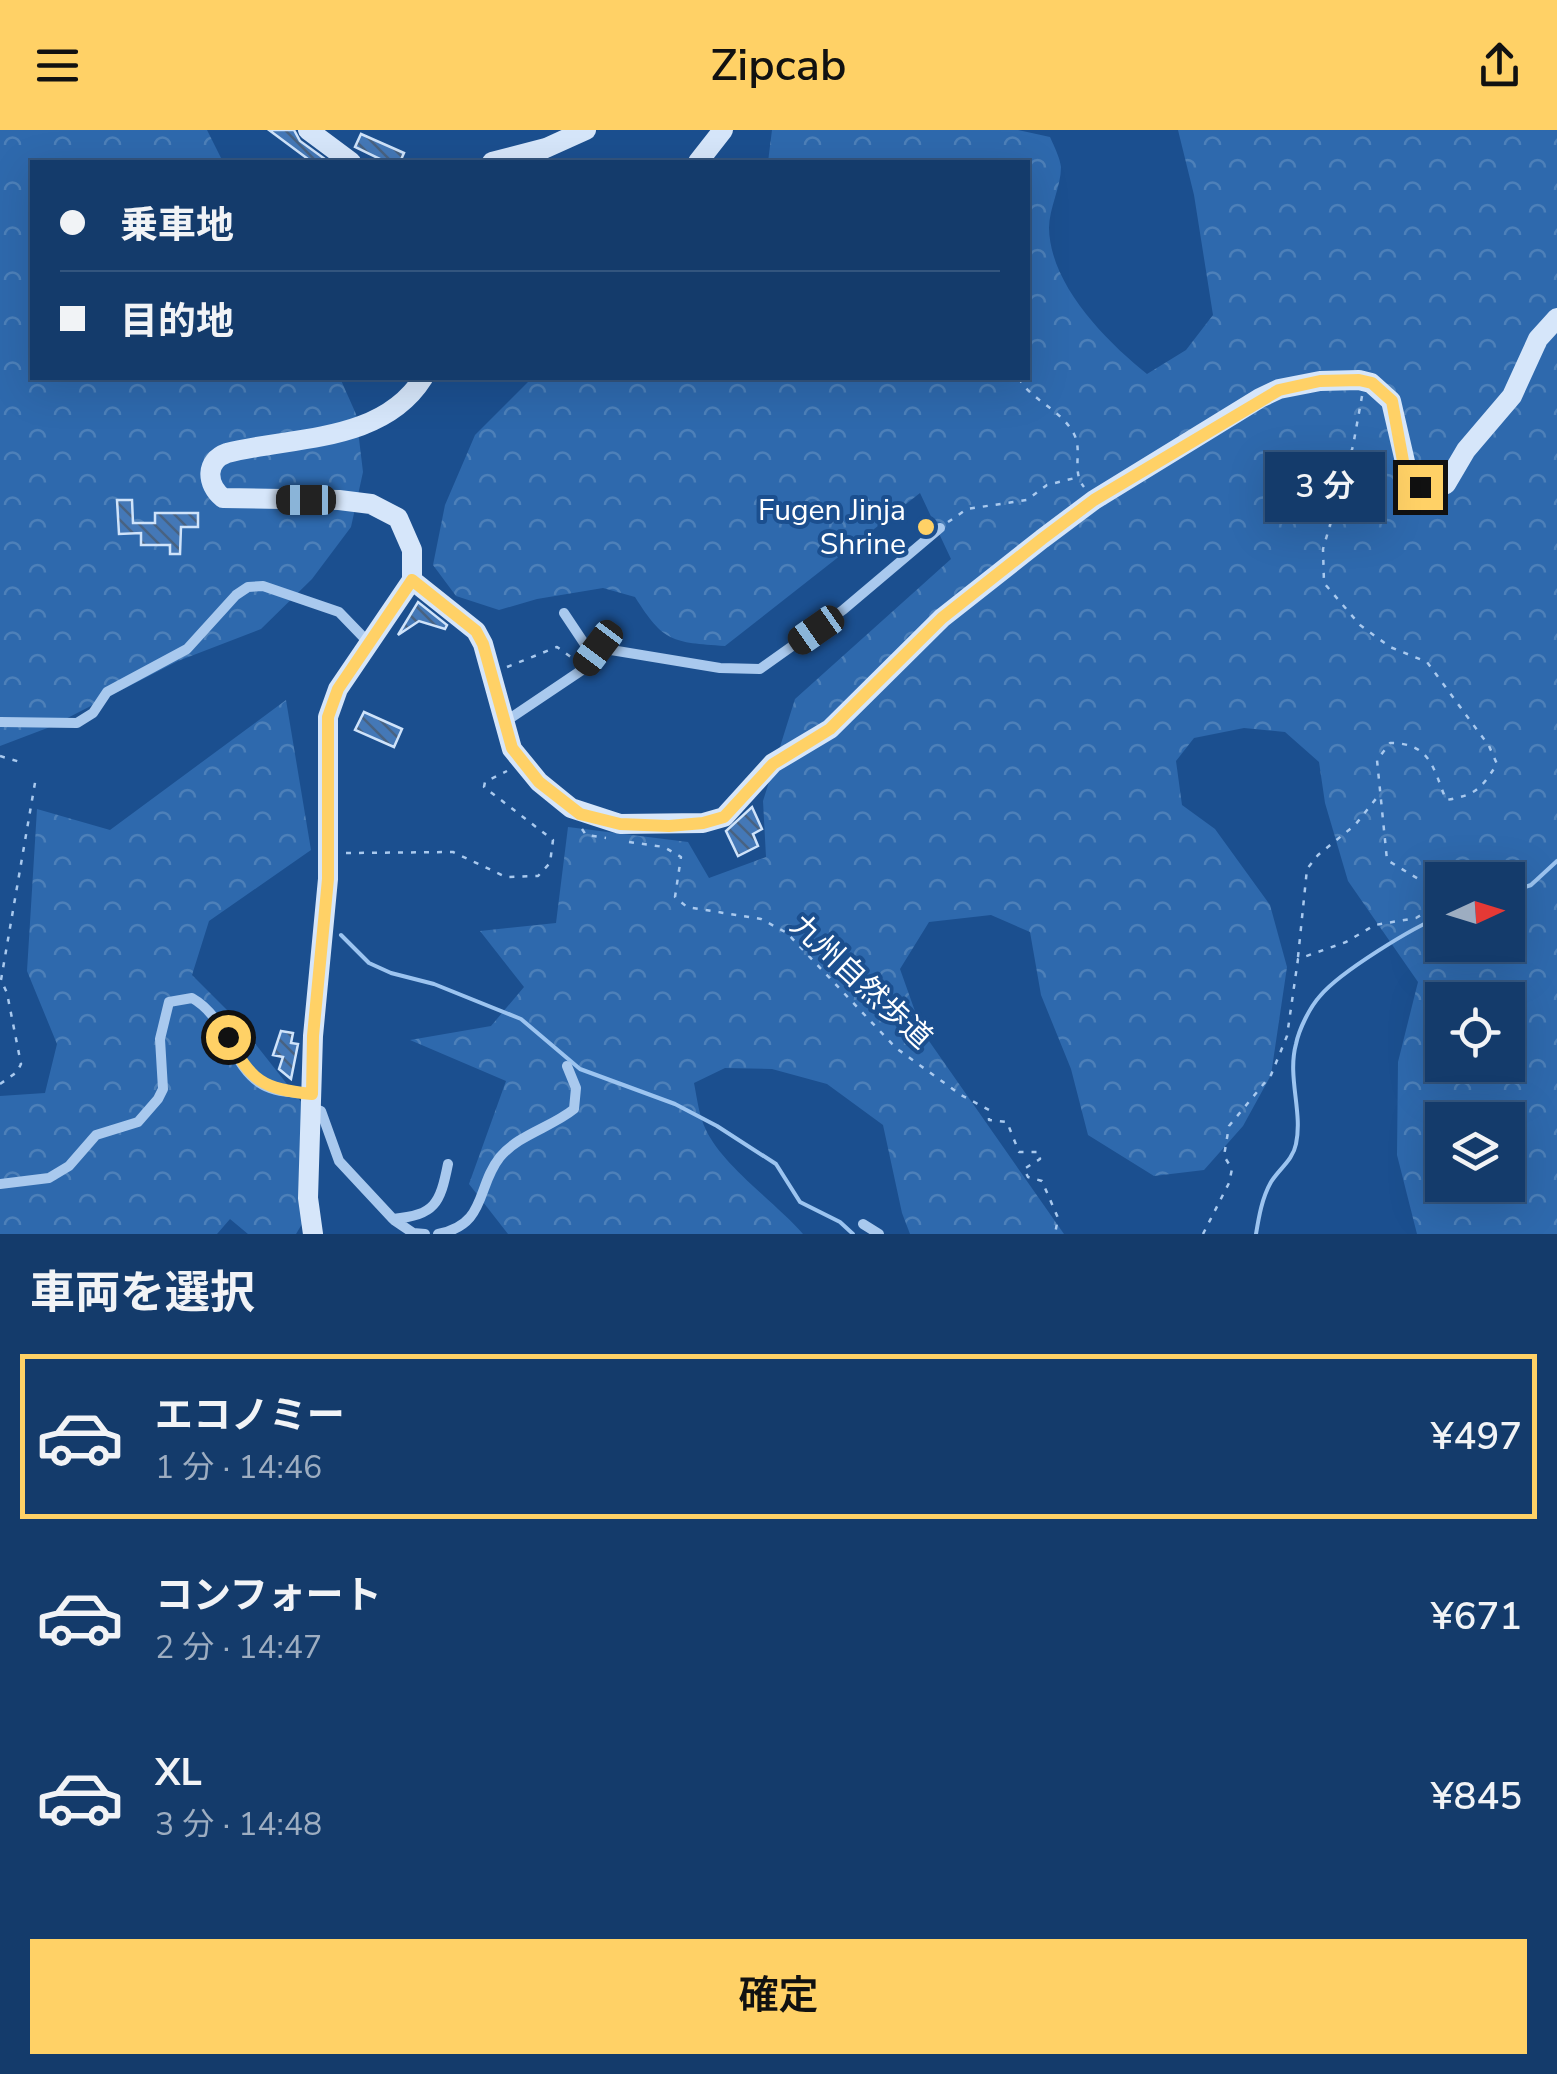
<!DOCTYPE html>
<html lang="ja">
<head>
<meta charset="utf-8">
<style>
  :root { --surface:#143b6b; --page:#1d4271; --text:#f1f3f6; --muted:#9dadc1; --line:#33557e; --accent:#ffd166 }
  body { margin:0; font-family:"Nunito Sans","Noto Sans JP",sans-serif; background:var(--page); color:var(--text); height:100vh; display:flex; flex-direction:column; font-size:38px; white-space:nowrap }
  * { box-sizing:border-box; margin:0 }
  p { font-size:32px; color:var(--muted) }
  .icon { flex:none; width:55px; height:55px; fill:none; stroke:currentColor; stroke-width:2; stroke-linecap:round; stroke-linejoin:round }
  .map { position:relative; height:1104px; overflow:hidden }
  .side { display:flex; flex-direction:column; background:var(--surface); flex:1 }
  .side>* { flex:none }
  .guide { position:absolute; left:30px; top:30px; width:1000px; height:220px; border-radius:0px; box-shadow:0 10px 40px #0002,0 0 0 2px var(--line); display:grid; align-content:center; height:220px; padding:0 30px; background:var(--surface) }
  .needle { width:65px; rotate:86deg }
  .controls { position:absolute; left:1425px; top:732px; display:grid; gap:20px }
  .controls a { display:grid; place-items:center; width:100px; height:100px; border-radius:0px; background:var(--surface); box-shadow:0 10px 40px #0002,0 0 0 2px var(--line); font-size:50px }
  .end { position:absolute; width:45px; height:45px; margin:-22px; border:12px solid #ffd166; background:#111; box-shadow:0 0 0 5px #111 }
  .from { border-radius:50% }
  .bubble { position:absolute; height:70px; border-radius:0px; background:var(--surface); box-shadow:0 10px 40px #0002,0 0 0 2px var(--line); font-size:32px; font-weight:600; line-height:70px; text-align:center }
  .car { position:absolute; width:30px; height:60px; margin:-30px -15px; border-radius:12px; box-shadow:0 0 8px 2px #0007; background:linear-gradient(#222 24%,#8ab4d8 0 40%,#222 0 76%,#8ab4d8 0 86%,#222 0) }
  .guide b { display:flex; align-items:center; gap:35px; height:95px; font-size:38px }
  .guide b+b { border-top:2px solid var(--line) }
  .guide i { width:25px; height:25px; background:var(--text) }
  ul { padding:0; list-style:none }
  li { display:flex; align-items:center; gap:30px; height:165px; margin:0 20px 15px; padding:0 10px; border:5px solid transparent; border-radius:0px }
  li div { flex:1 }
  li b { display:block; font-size:38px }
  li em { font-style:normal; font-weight:600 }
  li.on { border-color:var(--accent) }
  li>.icon { width:90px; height:90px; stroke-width:1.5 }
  h2 { padding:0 30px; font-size:45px; line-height:120px }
  .button { display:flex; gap:20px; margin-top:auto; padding:20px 30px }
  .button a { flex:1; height:115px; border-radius:0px; background:var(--accent); color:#111; font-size:40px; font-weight:600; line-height:115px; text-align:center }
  header { display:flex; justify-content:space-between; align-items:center; height:130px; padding:0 30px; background:var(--accent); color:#111; font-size:45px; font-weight:600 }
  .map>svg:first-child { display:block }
  .forest { fill:url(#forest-crowns); fill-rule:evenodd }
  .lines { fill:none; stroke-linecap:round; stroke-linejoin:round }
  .stream { stroke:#9cc4f0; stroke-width:4 }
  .building { fill:url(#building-back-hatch); stroke:#cfe3fa; stroke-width:2.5 }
  .path { stroke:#a9c9ee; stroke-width:2.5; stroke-dasharray:5 8; stroke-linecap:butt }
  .street { stroke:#a9c9ee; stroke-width:10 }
  .secondary { stroke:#d6e6fa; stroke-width:20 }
  .route { stroke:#ffd166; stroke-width:12 }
  .poi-dot { fill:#ffd166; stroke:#1b4f8f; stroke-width:4 }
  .labels { text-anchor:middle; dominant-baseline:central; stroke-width:8; stroke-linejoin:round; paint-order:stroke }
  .poi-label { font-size:30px; fill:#fff; stroke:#1b4f8f; text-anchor:end }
  .street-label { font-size:30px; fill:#fff; stroke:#1b4f8f }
</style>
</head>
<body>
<header><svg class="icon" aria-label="menu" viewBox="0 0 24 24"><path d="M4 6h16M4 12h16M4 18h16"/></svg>Zipcab<svg class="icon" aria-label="share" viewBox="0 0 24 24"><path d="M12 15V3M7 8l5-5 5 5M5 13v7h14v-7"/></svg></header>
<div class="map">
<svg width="1557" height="1104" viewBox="0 0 1557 1104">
  <defs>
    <pattern id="forest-crowns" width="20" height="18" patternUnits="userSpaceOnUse" patternTransform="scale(2.5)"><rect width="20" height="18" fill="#2e69ad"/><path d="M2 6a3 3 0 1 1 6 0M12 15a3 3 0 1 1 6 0" fill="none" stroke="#4d80b9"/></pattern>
    <pattern id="building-back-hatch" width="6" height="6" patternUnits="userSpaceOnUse" patternTransform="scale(2.5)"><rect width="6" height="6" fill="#4478b7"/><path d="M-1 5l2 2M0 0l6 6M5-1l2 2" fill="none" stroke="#486282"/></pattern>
  </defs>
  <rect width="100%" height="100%" fill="#1b4f8f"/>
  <path class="forest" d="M0 0H207L223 32H32V248H340L356 284 363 342 351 397 312 449 261 499 178 531 50 597 0 616Z
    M772 0H1018L1050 7C1054 16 1060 28 1061 37 1061 57 1049 78 1049 98 1050 155 1106 211 1147 244L1186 220 1213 185 1194 65 1178 0H1557V1104H1417L1397 1025 1398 932 1418 852 1348 751 1325 673 1319 632 1285 602 1244 598 1194 608 1176 631 1182 675 1215 699 1270 775 1287 837 1271 945 1243 996 1204 1040 1154 1046 1088 1005 1071 939 1041 865 1030 802 991 785 929 792 900 839 922 901 1064 1104H910L902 1083 883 995 827 954 772 939 725 938 694 953C697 968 699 986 706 1000 723 1036 776 1073 803 1104H508L469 1054 506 951 410 910 491 896 524 857 480 801 556 793 568 697 688 712 709 748 766 727 763 671 795 569 951 429 920 363 725 516C672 512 664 513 635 467L603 458 537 469 499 480 456 466 433 435 445 375 475 305 532 248H1028V32H768ZM1442 750H1508V815H1442ZM1442 870H1508V935H1442ZM1442 990H1508V1055H1442Z
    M286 570 311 720 209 791 192 845 234 887 302 973V1094L296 1104H248L230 1089 217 1104H0V966L45 963 57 914 27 841 37 679 110 700Z"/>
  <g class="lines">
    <path class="stream" d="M1508 763 1531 755 1557 731
      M341 805 369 833 391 843 434 854 521 889 580 939 675 974 717 996 776 1034 800 1072 840 1092 853 1104
      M1256 1104C1259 1086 1262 1068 1271 1052 1279 1039 1293 1030 1296 1014 1303 982 1287 947 1296 914 1299 899 1310 877 1320 866 1340 842 1413 797 1442 786"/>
  </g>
  <path class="building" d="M269 0H294L300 11 329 32H312Z
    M361 4 404 23 400 32H386L355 17Z
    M117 370H132L133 393H155V383H198V397H181L180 424H170V415H141V403L119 404Z
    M418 472 447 495 445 499 419 491 398 505Z
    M364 582 402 599 394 617 355 600Z
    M752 677 762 699 753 704 758 716 738 726 726 701Z
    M281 901 293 903 291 913 298 914 291 949 279 939 283 927 273 925Z"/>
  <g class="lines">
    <path class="path" d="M1019 248C1029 269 1061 279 1074 304 1083 321 1071 341 1084 357
      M1362 266 1353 316 1323 419 1324 453 1360 495 1390 517 1427 532 1489 616 1497 634C1481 659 1476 665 1446 670 1433 637 1430 613 1390 613L1377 630 1387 730 1430 756H1442
      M948 392 967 379 1027 370 1047 355 1075 348
      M507 537 557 517 575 530
      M0 626 20 632
      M582 699 586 705 606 708
      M629 712 664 717 681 727 675 767 687 777 761 789 787 803 896 918 961 965 989 980V990L1007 992 1019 1022H1039L1040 1029 1024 1039 1028 1047 1042 1051 1058 1088 1055 1104
      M346 723 453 722 506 747 538 746 550 733 553 710 484 657 485 652 507 641
      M1298 827 1307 739 1318 725 1355 695 1379 665
      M1 850 36 647
      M0 954 17 942 21 934 7 863 1 850
      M1203 1104 1229 1053 1232 1039 1224 1026 1229 996 1271 945 1287 906 1298 829 1346 812 1375 795 1416 788 1442 773"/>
    <path class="street" d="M564 483 584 513 599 518
      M506 591 582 540 599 518 720 538 760 539 843 480 940 398
      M0 592 77 593 93 583 107 562 187 519 236 465 248 457 263 456 339 482 368 512
      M312 978 321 981 339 1031 393 1089C435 1085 440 1074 448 1034
      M0 1054 49 1048 69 1036 96 1005 138 992 158 969 163 959 160 909 169 872 192 868C229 889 230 936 263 955 277 963 295 962 310 964
      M394 1090 413 1103 425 1104
      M863 1094 879 1104
      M438 1104C487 1095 476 1057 500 1027 518 1005 552 997 574 979L576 958 567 936"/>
    <path class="secondary" d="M308 0 351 32
      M492 32 546 18 586 0
      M698 32 723 0
      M412 450 476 501 483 514 512 619 539 652 571 678 620 694 703 693 724 687 773 633 830 599 942 488 1042 409 1094 370 1260 268 1279 259 1320 251 1359 250 1371 253 1391 271 1409 349C1421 358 1432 361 1446 354L1466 320 1512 266 1538 209 1557 188
      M313 1104 308 1068 313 906 328 749V587L338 559 412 450V420L398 388 371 374 339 370 223 368C206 354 205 331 227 323 294 306 382 313 423 248"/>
  </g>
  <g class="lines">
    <path class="route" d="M228 907C251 951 262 959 312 964L313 906 328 749V587L338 559 412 450 476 501 483 514 512 618 539 652 580 684 620 694 669 696 703 693 724 687 773 634 830 599 942 488 1042 409 1094 370 1279 260 1320 251 1359 250 1372 253 1392 271 1405 342 1420 357"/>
  </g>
  <circle class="poi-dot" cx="926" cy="397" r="10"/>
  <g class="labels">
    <g class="poi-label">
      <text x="906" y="380">Fugen Jinja<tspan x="906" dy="34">Shrine</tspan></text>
    </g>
    <g class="street-label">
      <text transform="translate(861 852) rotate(43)">九州自然歩道</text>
    </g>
  </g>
</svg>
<div class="controls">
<a><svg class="needle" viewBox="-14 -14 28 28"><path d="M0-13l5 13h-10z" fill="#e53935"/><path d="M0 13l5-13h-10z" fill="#9dadc1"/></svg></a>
<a><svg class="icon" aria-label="locate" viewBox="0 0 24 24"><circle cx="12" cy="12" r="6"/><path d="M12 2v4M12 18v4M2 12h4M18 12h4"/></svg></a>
<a><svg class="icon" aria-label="layers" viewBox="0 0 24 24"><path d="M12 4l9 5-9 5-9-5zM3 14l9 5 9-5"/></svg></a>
</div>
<i class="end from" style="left:228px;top:907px"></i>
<i class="end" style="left:1420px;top:357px"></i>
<div class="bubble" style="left:1265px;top:322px;width:120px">3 分</div>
<i class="car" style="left:306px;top:370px;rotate:270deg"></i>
<i class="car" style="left:816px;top:500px;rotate:235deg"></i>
<i class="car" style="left:598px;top:518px;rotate:217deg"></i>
<div class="guide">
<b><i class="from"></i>乗車地</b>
<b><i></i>目的地</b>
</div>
</div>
<section class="side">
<h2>車両を選択</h2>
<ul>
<li class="on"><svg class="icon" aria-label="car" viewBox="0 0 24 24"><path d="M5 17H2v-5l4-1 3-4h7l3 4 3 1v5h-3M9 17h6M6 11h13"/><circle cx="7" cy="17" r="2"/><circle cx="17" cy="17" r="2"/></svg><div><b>エコノミー</b><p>1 分 · 14:46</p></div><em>¥497</em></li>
<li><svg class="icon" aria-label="car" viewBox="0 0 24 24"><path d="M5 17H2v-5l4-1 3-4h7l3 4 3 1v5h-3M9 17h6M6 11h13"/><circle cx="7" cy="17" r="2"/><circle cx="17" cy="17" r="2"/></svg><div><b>コンフォート</b><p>2 分 · 14:47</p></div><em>¥671</em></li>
<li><svg class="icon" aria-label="car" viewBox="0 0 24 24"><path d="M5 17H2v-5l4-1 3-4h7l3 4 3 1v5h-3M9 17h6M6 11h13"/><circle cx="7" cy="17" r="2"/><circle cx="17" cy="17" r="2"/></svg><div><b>XL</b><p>3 分 · 14:48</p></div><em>¥845</em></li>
</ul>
<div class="button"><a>確定</a></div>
</section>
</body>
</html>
